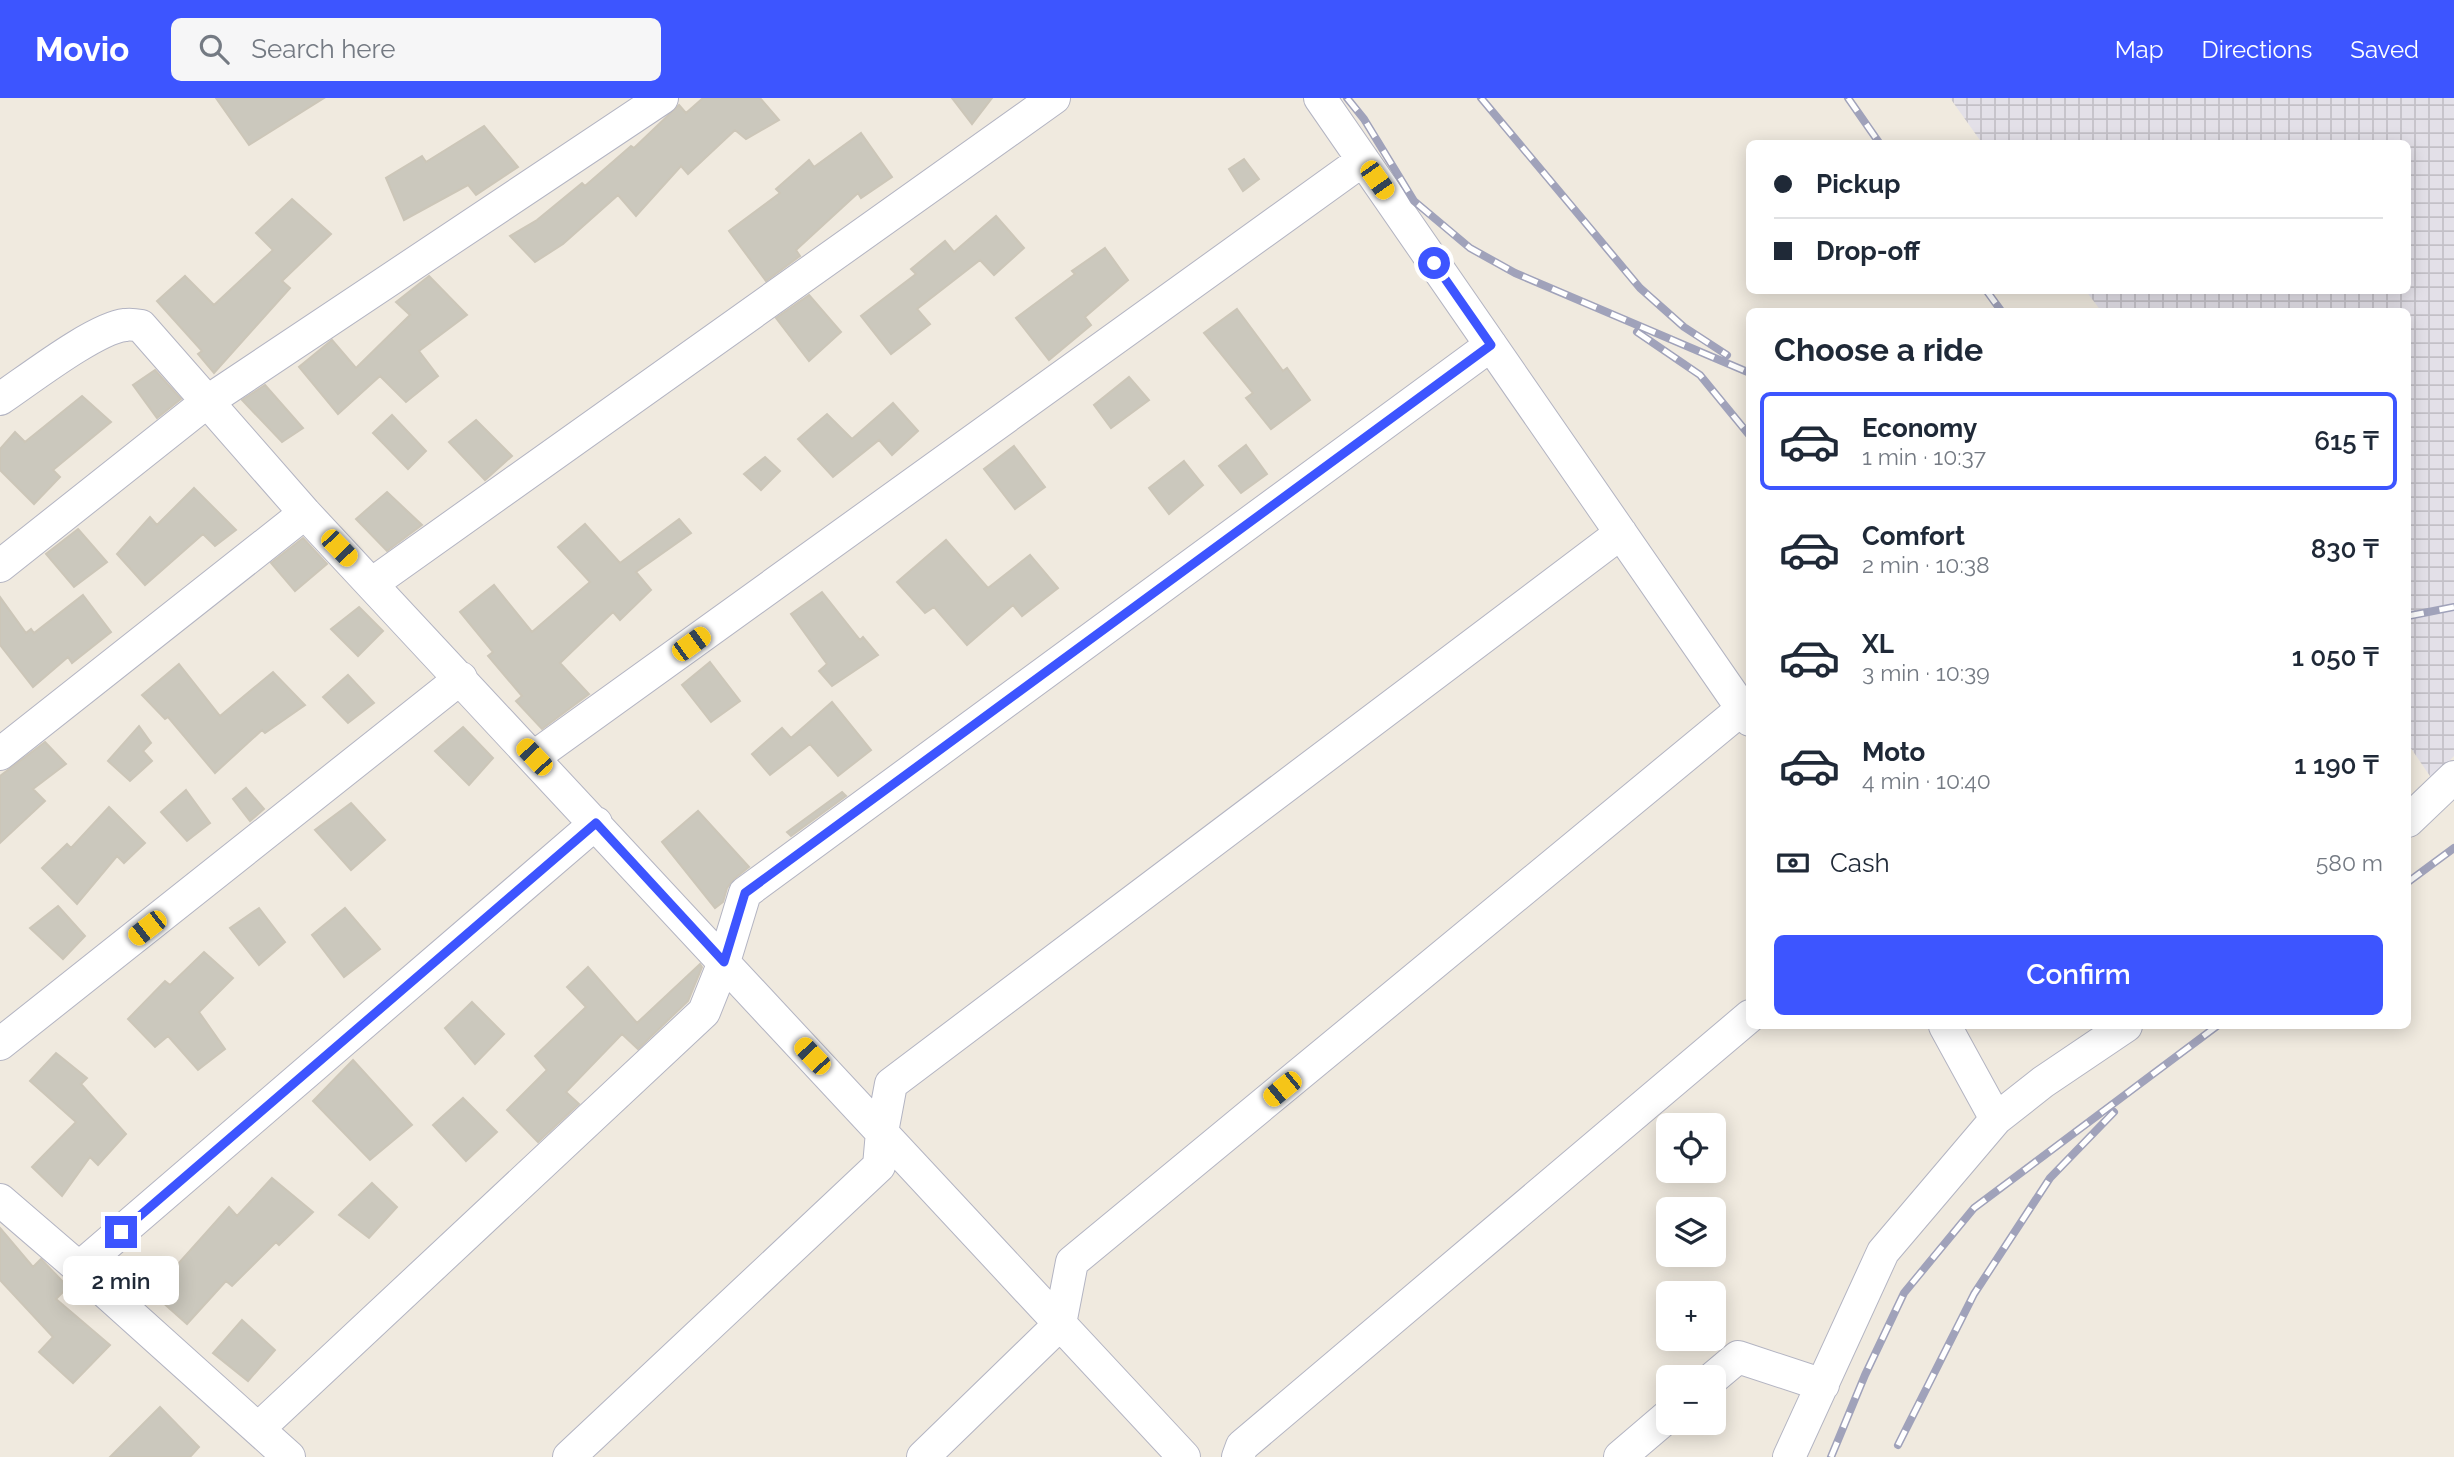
<!DOCTYPE html>
<html lang="en">
<head>
<meta charset="utf-8">
<style>
  :root { --surface:#fff; --page:#f6f6f7; --text:#1f2937; --muted:#747a83; --line:#e0e1e3; --accent:#3d55ff }
  body { margin:0; font-family:Raleway,sans-serif; background:var(--page); color:var(--text); height:100vh; display:flex; flex-direction:column; font-size:26px; white-space:nowrap }
  * { box-sizing:border-box; margin:0 }
  p { font-size:23px; color:var(--muted) }
  .icon { flex:none; width:38px; height:38px; fill:none; stroke:currentColor; stroke-width:2; stroke-linecap:round; stroke-linejoin:round }
  .map { position:relative; flex:1; overflow:hidden }
  .drawer { position:absolute; left:1746px; top:210px; width:665px; height:721px; display:flex; flex-direction:column; background:var(--surface); border-radius:10px; box-shadow:0 4px 18px #0003 }
  .drawer>* { flex:none }
  .guide { position:absolute; left:1746px; top:42px; width:665px; height:154px; border-radius:10px; box-shadow:0 4px 18px #0003; display:grid; align-content:center; height:154px; padding:0 28px; background:var(--surface) }
  .fabs { position:absolute; left:1656px; top:1015px; display:grid; gap:14px }
  .fabs a { display:grid; place-items:center; width:70px; height:70px; border-radius:10px; background:var(--surface); box-shadow:0 4px 18px #0003; font-size:35px }
  .end { position:absolute; width:32px; height:32px; margin:-16px; border:9px solid #3d55ff; background:#fff; box-shadow:0 0 0 4px #fff }
  .from { border-radius:50% }
  .bubble { position:absolute; height:49px; border-radius:10px; background:var(--surface); box-shadow:0 4px 18px #0003; font-size:23px; font-weight:600; line-height:49px; text-align:center }
  .car { position:absolute; width:21px; height:42px; margin:-21px -10px; border-radius:9px; box-shadow:0 0 5px 2px #0007; background:linear-gradient(#f5c518 24%,#345 0 40%,#f5c518 0 76%,#345 0 86%,#f5c518 0) }
  .guide b { display:flex; align-items:center; gap:24px; height:66px; font-size:26px }
  .guide b+b { border-top:2px solid var(--line) }
  .guide i { width:18px; height:18px; background:var(--text) }
  ul { padding:0; list-style:none }
  li { display:flex; align-items:center; gap:21px; height:98px; margin:0 14px 10px; padding:0 14px; border:4px solid transparent; border-radius:10px }
  li div { flex:1 }
  li b { display:block; font-size:26px }
  li em { font-style:normal; font-weight:600 }
  li.selected { border-color:var(--accent) }
  li>.icon { width:63px; height:63px; stroke-width:1.5 }
  h2 { padding:0 28px; font-size:32px; line-height:84px }
  .pay { display:flex; align-items:center; gap:18px; height:77px; padding:0 28px; font-size:26px }
  .pay p { margin-inline-start:auto }
  .cta { display:flex; gap:14px; margin-top:auto; padding:14px 28px }
  .cta a { flex:1; height:80px; border-radius:10px; background:var(--accent); color:#fff; font-size:28px; font-weight:600; line-height:80px; text-align:center }
  header { display:flex; align-items:center; gap:42px; box-sizing:border-box; height:98px; padding:0 35px; background:var(--accent); color:#fff }
  header strong { font-size:33px }
  nav { display:flex; gap:38px; margin-inline-start:auto; font-size:24px }
  .search { width:490px; height:63px; background:var(--page); display:flex; align-items:center; gap:18px; box-sizing:border-box; padding:0 24px; border-radius:10px; color:var(--muted); font-size:26px }
  .map>svg:first-child { display:block }
  .industrial { fill:url(#industrial-grid) }
  .building { fill:#cbc8bd; stroke:#ccc6b8; stroke-width:2 }
  .lines { fill:none; stroke-linecap:round; stroke-linejoin:round }
  .minor-casing { stroke:#b3b4c2; stroke-width:34 }
  .minor { stroke:#fff; stroke-width:32 }
  .rail-casing { stroke:#a0a2ba; stroke-width:8 }
  .rail { stroke:#fff; stroke-width:5; stroke-dasharray:16; stroke-linecap:butt }
  .route { stroke:#3d55ff; stroke-width:9 }
</style>
</head>
<body>
<header>
<strong>Movio</strong>
<div class="search"><svg class="icon" aria-label="search" viewBox="0 0 24 24"><circle cx="10" cy="10" r="6"/><path d="M15 15l6 6"/></svg>Search here</div>
<nav><a>Map</a><a>Directions</a><a>Saved</a></nav>
</header>
<div class="map">
<svg width="2454" height="1359" viewBox="0 0 2454 1359">
  <defs>
    <pattern id="industrial-grid" width="8" height="8" patternUnits="userSpaceOnUse" patternTransform="scale(1.75)"><rect width="8" height="8" fill="#e3e0e8"/><path d="M0 4h8M4 0v8" fill="none" stroke="#c3c0c7"/></pattern>
  </defs>
  <rect width="100%" height="100%" fill="#f0eadf"/>
  <path class="industrial" d="M1950 0H2454V658L2432 681 2408 646V214L2101 213 2086 193 2408 192V46L1982 45Z"/>
  <path class="building" d="M216 0H324L249 47Z
    M703 0H760L779 22 746 41 735 32 688 76 681 68 636 118 618 97 563 146 535 164 510 138 537 122 582 85 585 88 631 48 634 50 679 7 686 15Z
    M952 0H992L972 26Z
    M484 28 518 69 476 97 468 87 404 122 386 80 422 58 426 64Z
    M861 35 892 79 861 100 858 95 796 152 800 158 766 183 729 133 780 95 776 91 809 62 814 69Z
    M1244 61 1259 81 1243 93 1229 71Z
    M292 101 331 136 282 183 290 190 214 275 198 256 202 253 157 203 185 178 214 207 273 152 256 135Z
    M996 118 1024 150 994 177 980 162 917 211 930 226 891 256 861 218 916 176 911 171 945 143 954 154Z
    M1105 150 1128 182 1085 219 1091 227 1049 262 1016 220 1075 176 1072 173Z
    M429 178 467 217 419 253 438 278 406 304 380 278 338 316 299 269 332 242 356 270 410 217 396 204Z
    M809 197 841 234 809 263 776 220Z
    M1237 211 1283 273 1287 270 1310 302 1271 331 1246 300 1253 295 1204 235Z
    M155 272 181 301 157 320 133 287Z
    M1129 279 1149 302 1111 330 1094 307Z
    M265 287 303 330 282 344 242 302Z
    M82 298 111 324 53 372 60 379 34 406 0 372V351L15 334 25 344Z
    M893 305 918 333 892 357 879 342 833 379 798 341 827 316 852 341Z
    M392 317 426 353 408 371 373 335Z
    M476 322 512 358 485 382 449 344Z
    M1246 347 1267 376 1241 395 1219 368Z
    M1014 348 1045 389 1015 411 984 371Z
    M765 359 780 373 761 392 744 376Z
    M1184 363 1203 387 1169 416 1149 390Z
    M194 390 236 432 215 448 203 436 145 487 117 456 150 419 157 427Z
    M387 394 422 427 387 453 356 421Z
    M679 421 691 435 636 474 651 492 620 522 613 514 560 565 589 596 542 631 516 603 522 598 488 558 493 554 460 514 494 487 532 534 590 484 558 449 585 426 620 465Z
    M78 431 107 464 74 489 46 456Z
    M303 440 327 466 295 493 271 465Z
    M946 442 988 490 1030 457 1058 490 1022 518 1013 507 967 547 934 509 925 515 897 484Z
    M822 494 860 542 863 539 878 557 832 588 819 573 827 566 791 516Z
    M83 497 111 534 72 565 68 559 33 589 0 547V499L26 535 31 531 34 535Z
    M359 509 383 533 358 558 331 531Z
    M710 564 740 603 711 624 682 587Z
    M179 566 220 618 273 574 305 607 265 635 262 632 215 675 168 619 165 621 142 597Z
    M348 577 374 605 348 625 323 599Z
    M832 604 871 652 838 678 810 646 770 677 752 656 782 630 791 640Z
    M139 628 151 645 143 653 152 663 130 683 108 663Z
    M463 629 493 660 469 687 435 653Z
    M45 644 66 666 33 691 45 703 0 745V678Z
    M246 690 264 711 250 723 233 701Z
    M186 692 210 725 187 743 161 714Z
    M842 694 846 698 791 738 787 734Z
    M351 705 385 742 351 772 315 732Z
    M109 709 145 745 124 765 117 758 77 806 42 770 67 746 71 750Z
    M698 713 749 769 734 781 727 790 723 804 715 810 662 744Z
    M58 808 85 838 63 861 30 830Z
    M259 810 285 844 259 867 230 830Z
    M345 810 380 851 344 879 312 837Z
    M204 854 233 880 199 914 225 951 198 972 168 938 155 949 128 921 165 883 170 887Z
    M700 866 702 869 688 903 638 951 622 936 566 994 579 1006 538 1044 507 1012 547 972 535 958 586 909 567 889 588 869 637 925Z
    M472 904 504 936 475 966 445 930Z
    M56 955 87 980 81 986 126 1036 98 1067 90 1059 62 1098 32 1069 76 1024 30 983Z
    M353 962 412 1027 370 1062 313 1003Z
    M463 1000 497 1034 466 1063 433 1027Z
    M272 1080 313 1114 279 1147 276 1144 232 1188 226 1183 187 1226 152 1195 229 1109 237 1118Z
    M372 1085 397 1109 369 1140 339 1117Z
    M0 1130 33 1169 41 1161 68 1189 56 1201 110 1247 73 1285 39 1254 53 1239 0 1182Z
    M242 1222 275 1252 248 1283 213 1255Z
    M160 1309 199 1349 190 1359H110Z"/>
  <g class="lines">
    <defs>
      <path id="minor" d="M1320 0 1750 622
        M0 301C27 283 95 230 125 227 130 226 136 227 141 228L305 415 1184 1359
        M0 468 208 303 662 0
        M373 485 1054 0
        M0 656 305 415
        M534 659 1363 62
        M2408 723 2454 679
        M1945 928 1996 1021
        M0 946 461 580
        M0 1102 79 1170 289 1359
        M79 1170 596 725
        M1713 1280 1738 1259 1823 1287
        M258 1331 704 914 724 864 745 795 1491 247
        M569 1359 879 1068 882 1034 891 986 1621 435
        M923 1359 1060 1226 1072 1164 1742 611
        M1238 1359 1242 1348 1750 918
        M1620 1359 1668 1318
        M1789 1359 1883 1154 1996 1021 2043 984 2126 928"/>
    </defs>
    <use href="#minor" class="minor-casing"/>
    <use href="#minor" class="minor"/>
    <defs>
      <path id="rail" d="M1347 0 1364 21 1414 103 1470 150 1515 175 1750 275
        M1481 0 1640 190 1684 229 1727 257
        M1848 0 1880 46
        M1986 192 2002 214
        M1637 234 1700 277 1750 338
        M2408 518 2454 509
        M2408 784 2454 750
        M1898 1347 1974 1196 2050 1080 2114 1014
        M1831 1359 1865 1277 1904 1195 1974 1110 2217 928"/>
    </defs>
    <use href="#rail" class="rail-casing"/>
    <use href="#rail" class="rail"/>
  </g>
  <g class="lines">
    <path class="route" d="M121 1134 596 725 724 864 745 795 1491 247 1434 165"/>
  </g>
</svg>
<div class="fabs">
<a><svg class="icon" aria-label="locate" viewBox="0 0 24 24"><circle cx="12" cy="12" r="6"/><path d="M12 2v4M12 18v4M2 12h4M18 12h4"/></svg></a>
<a><svg class="icon" aria-label="layers" viewBox="0 0 24 24"><path d="M12 4l9 5-9 5-9-5zM3 14l9 5 9-5"/></svg></a>
<a>+</a>
<a>−</a>
</div>
<i class="end from" style="left:1434px;top:165px"></i>
<i class="end" style="left:121px;top:1134px"></i>
<div class="bubble" style="left:63px;top:1158px;width:116px">2 min</div>
<i class="car" style="left:1377px;top:82px;rotate:145deg"></i>
<i class="car" style="left:339px;top:450px;rotate:136deg"></i>
<i class="car" style="left:691px;top:546px;rotate:54deg"></i>
<i class="car" style="left:534px;top:659px;rotate:317deg"></i>
<i class="car" style="left:147px;top:830px;rotate:232deg"></i>
<i class="car" style="left:812px;top:958px;rotate:317deg"></i>
<i class="car" style="left:1282px;top:991px;rotate:231deg"></i>
<div class="guide">
<b><i class="from"></i>Pickup</b>
<b><i></i>Drop-off</b>
</div>
<section class="drawer">
<h2>Choose a ride</h2>
<ul>
<li class="selected"><svg class="icon" aria-label="car" viewBox="0 0 24 24"><path d="M5 17H2v-5l4-1 3-4h7l3 4 3 1v5h-3M9 17h6M6 11h13"/><circle cx="7" cy="17" r="2"/><circle cx="17" cy="17" r="2"/></svg><div><b>Economy</b><p>1 min · 10:37</p></div><em>615 ₸</em></li>
<li><svg class="icon" aria-label="car" viewBox="0 0 24 24"><path d="M5 17H2v-5l4-1 3-4h7l3 4 3 1v5h-3M9 17h6M6 11h13"/><circle cx="7" cy="17" r="2"/><circle cx="17" cy="17" r="2"/></svg><div><b>Comfort</b><p>2 min · 10:38</p></div><em>830 ₸</em></li>
<li><svg class="icon" aria-label="car" viewBox="0 0 24 24"><path d="M5 17H2v-5l4-1 3-4h7l3 4 3 1v5h-3M9 17h6M6 11h13"/><circle cx="7" cy="17" r="2"/><circle cx="17" cy="17" r="2"/></svg><div><b>XL</b><p>3 min · 10:39</p></div><em>1 050 ₸</em></li>
<li><svg class="icon" aria-label="car" viewBox="0 0 24 24"><path d="M5 17H2v-5l4-1 3-4h7l3 4 3 1v5h-3M9 17h6M6 11h13"/><circle cx="7" cy="17" r="2"/><circle cx="17" cy="17" r="2"/></svg><div><b>Moto</b><p>4 min · 10:40</p></div><em>1 190 ₸</em></li>
</ul>
<div class="pay"><svg class="icon" aria-label="cash" viewBox="0 0 24 24"><path d="M3 7h18v10H3z"/><circle cx="12" cy="12" r="2"/></svg>Cash<p>580 m</p></div>
<div class="cta"><a>Confirm</a></div>
</section>
</div>
</body>
</html>
